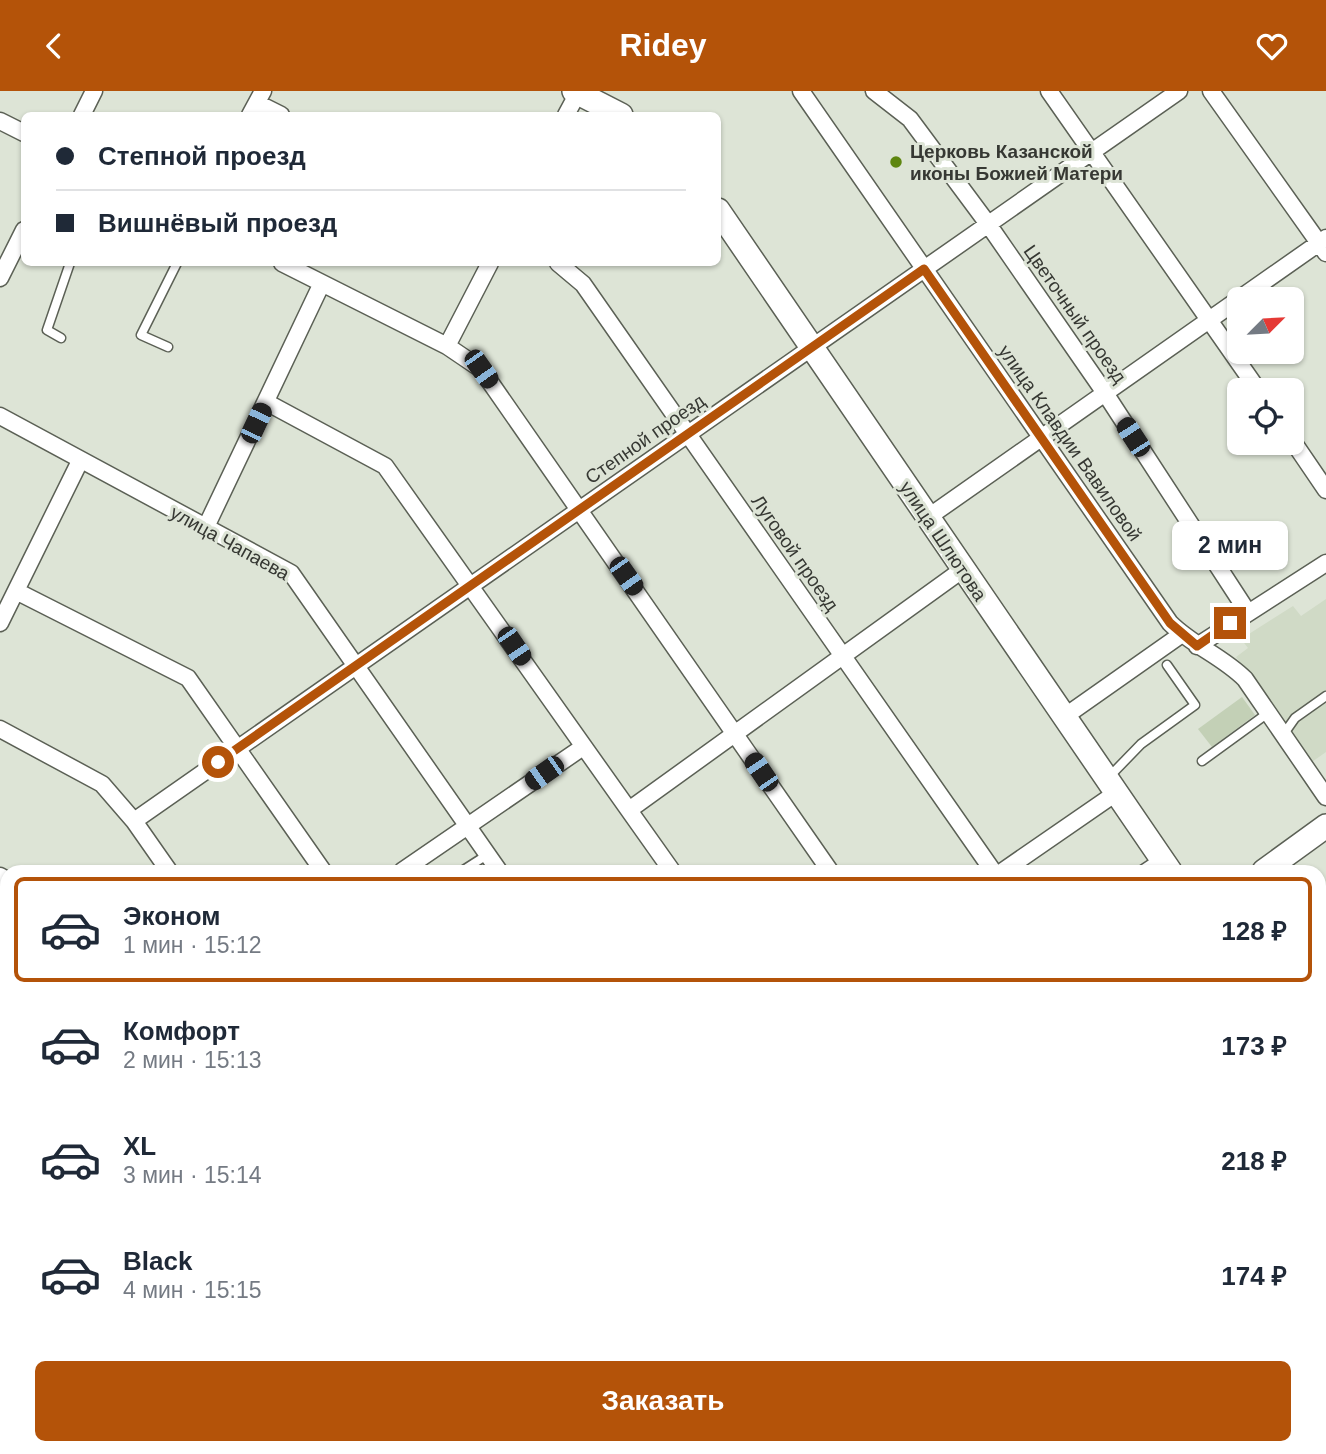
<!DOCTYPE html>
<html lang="ru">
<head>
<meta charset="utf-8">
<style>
  :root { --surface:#fff; --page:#f6f6f7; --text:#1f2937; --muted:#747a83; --line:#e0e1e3; --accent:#b45309 }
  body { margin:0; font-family:Arial,sans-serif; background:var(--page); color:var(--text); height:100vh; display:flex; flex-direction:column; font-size:26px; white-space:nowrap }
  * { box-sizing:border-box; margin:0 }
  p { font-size:23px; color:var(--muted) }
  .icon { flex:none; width:38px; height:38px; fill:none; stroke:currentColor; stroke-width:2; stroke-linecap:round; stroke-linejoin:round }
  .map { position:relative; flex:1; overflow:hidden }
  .details { position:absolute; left:0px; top:774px; width:1326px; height:590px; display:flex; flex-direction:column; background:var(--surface); border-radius:21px 21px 0 0; box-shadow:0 2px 5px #0004 }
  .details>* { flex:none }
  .hud { position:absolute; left:21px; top:21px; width:700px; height:154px; border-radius:10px; box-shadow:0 2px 5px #0004; display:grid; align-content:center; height:154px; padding:0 35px; background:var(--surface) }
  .needle { width:46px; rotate:66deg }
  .fabs { position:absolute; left:1227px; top:196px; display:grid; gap:14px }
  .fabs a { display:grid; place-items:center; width:77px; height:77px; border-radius:10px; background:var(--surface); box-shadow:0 2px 5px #0004; font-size:35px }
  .end { position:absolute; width:32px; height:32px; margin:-16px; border:9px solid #b45309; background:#fff; box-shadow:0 0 0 4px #fff }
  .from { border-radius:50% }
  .bubble { position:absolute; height:49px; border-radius:10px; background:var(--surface); box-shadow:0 2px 5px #0004; font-size:23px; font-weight:700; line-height:49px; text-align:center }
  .car { position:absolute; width:21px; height:42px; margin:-21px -10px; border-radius:9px; box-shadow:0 0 5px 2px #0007; background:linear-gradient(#222 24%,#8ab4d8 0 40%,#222 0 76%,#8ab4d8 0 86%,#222 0) }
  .hud b { display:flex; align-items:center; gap:24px; height:66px; font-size:26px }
  .hud b+b { border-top:2px solid var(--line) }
  .hud i { width:18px; height:18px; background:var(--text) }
  ul { padding:12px 0 0; list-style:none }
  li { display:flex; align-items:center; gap:21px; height:105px; margin:0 14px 10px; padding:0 21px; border:4px solid transparent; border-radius:10px }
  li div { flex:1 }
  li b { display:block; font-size:26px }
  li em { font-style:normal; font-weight:700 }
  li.selected { border-color:var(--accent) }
  li>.icon { width:63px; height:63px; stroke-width:1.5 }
  .cta { display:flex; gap:14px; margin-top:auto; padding:14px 35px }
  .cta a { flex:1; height:80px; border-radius:10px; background:var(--accent); color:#fff; font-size:28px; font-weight:700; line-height:80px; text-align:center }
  header { display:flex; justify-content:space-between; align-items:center; height:91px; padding:0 35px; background:var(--accent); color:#fff; font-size:32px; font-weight:700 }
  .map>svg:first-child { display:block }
  .built { fill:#d0dac6 }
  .green { fill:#c3d0b6 }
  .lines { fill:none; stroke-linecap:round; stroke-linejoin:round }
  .lane-casing { stroke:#5b6055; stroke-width:11 }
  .street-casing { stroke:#5b6055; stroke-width:19 }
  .secondary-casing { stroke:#5b6055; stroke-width:26 }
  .lane { stroke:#fff; stroke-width:8 }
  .street { stroke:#fff; stroke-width:16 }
  .secondary { stroke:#fff; stroke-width:23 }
  .route { stroke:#b45309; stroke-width:9 }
  .poi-dot { fill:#5e8610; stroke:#dde4d6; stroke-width:2.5 }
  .labels { text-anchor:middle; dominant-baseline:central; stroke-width:6; stroke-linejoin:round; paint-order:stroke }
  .poi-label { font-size:19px; font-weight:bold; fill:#363833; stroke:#dde4d6; text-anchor:start }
  .street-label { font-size:19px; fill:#363833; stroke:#dde4d6 }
</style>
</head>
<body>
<header><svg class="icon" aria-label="back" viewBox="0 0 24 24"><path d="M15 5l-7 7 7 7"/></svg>Ridey<svg class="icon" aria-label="heart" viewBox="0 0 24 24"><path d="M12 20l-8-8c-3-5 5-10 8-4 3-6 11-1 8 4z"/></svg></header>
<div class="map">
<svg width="1326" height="1363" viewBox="0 0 1326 1363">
  <rect width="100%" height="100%" fill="#dde4d6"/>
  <path class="built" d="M1326 508V661L1309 673 1236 566 1248 557 1241 548 1293 515 1301 525Z
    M0 1010 7 1019V1276L0 1266Z"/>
  <path class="green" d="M1242 606 1255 624 1212 656 1198 638Z"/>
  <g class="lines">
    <defs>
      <path id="lane" d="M61 247 47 239 70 172
        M168 256 141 244 177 172
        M1283 644 1295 627 1326 605
        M1202 670 1268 622
        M1109 686 1141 653 1195 614 1167 574
        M462 780 487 764
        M1140 780 1158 768
        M0 1285 7 1295
        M51 1356 55 1363
        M34 1363 44 1356
        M73 1363 82 1356
        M299 1363 309 1356
        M615 1363 626 1356"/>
      <path id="street" d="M801 0 1170 532C1193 555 1222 565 1245 588L1326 706
        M874 0 910 28 988 133 1105 302 1247 520
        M1049 0 1258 299
        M1211 0 1326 162
        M257 12 281 24
        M82 24 94 0
        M250 24 263 0
        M566 24 579 0
        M0 30 24 42
        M282 172 447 255 481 278 830 780
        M558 172 583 193 993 780
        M0 187 24 139
        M447 255 490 172
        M266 311 385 375 672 780
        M0 325 291 482 499 780
        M1292 349 1326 399
        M927 427 1326 147
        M205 438 322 192
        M16 500 188 587 323 780
        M0 532 80 370
        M1197 555 1326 472
        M1064 626 1182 543
        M0 638 102 693 134 730 169 780
        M629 719 962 479
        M134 730 1179 0
        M402 780 583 656
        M1003 780 1116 702
        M0 785 7 789
        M0 993 7 1002
        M250 1356 254 1363
        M976 1356V1363
        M1106 1356V1363
        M1237 1356 1238 1363"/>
      <path id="secondary" d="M574 0 621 24
        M718 119 1170 780
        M1264 780 1326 735
        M1320 1001 1326 1010
        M833 1356V1363
        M436 1363 446 1356"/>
    </defs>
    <use href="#lane" class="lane-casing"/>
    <use href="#street" class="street-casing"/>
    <use href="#secondary" class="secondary-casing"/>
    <use href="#lane" class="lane"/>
    <use href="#street" class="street"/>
    <use href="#secondary" class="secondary"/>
  </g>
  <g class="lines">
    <path class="route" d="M218 671 924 178 1170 532 1197 555 1230 532"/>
  </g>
  <circle class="poi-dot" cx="896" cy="71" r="7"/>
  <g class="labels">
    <g class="poi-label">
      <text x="910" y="60">Церковь Казанской<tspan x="910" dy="22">иконы Божией Матери</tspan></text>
    </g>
    <g class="street-label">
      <text transform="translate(1075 223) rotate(55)">Цветочный проезд</text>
      <text transform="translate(645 348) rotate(-35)">Степной проезд</text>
      <text transform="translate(1070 352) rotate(55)">улица Клавдии Вавиловой</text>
      <text transform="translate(943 450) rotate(56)">улица Шлютова</text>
      <text transform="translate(230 452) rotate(29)">улица Чапаева</text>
      <text transform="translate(795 462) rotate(55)">Луговой проезд</text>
    </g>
  </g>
</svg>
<div class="fabs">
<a><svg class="needle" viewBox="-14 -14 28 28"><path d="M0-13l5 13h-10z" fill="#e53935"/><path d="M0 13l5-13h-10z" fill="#747a83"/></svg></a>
<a><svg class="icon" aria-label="locate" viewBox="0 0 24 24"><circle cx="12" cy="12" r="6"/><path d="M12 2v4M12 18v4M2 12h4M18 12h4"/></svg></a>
</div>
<i class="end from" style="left:218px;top:671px"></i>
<i class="end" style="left:1230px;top:532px"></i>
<div class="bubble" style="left:1172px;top:430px;width:116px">2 мин</div>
<i class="car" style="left:481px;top:278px;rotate:145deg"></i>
<i class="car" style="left:256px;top:332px;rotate:25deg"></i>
<i class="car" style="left:1133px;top:346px;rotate:327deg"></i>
<i class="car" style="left:626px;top:485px;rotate:145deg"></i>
<i class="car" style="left:514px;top:555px;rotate:146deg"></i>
<i class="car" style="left:761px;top:681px;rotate:326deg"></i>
<i class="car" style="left:544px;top:682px;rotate:235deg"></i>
<div class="hud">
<b><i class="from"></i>Степной проезд</b>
<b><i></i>Вишнёвый проезд</b>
</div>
<section class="details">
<ul>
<li class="selected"><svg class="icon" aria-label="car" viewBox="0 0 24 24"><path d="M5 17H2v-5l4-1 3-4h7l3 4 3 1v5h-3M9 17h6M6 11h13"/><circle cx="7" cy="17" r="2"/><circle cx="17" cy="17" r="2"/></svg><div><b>Эконом</b><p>1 мин · 15:12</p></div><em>128 ₽</em></li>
<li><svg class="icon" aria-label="car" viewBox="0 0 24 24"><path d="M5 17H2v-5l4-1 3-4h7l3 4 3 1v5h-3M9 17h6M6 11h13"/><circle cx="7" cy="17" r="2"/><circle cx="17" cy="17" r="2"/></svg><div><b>Комфорт</b><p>2 мин · 15:13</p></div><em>173 ₽</em></li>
<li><svg class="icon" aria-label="car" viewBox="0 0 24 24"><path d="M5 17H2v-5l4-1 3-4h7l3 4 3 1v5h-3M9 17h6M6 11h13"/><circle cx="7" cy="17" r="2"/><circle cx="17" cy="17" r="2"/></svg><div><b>XL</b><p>3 мин · 15:14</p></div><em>218 ₽</em></li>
<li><svg class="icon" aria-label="car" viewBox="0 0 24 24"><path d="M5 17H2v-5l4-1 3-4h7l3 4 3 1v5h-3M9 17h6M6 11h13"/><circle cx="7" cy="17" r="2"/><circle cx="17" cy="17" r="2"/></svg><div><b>Black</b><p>4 мин · 15:15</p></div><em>174 ₽</em></li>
</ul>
<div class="cta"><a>Заказать</a></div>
</section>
</div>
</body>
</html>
